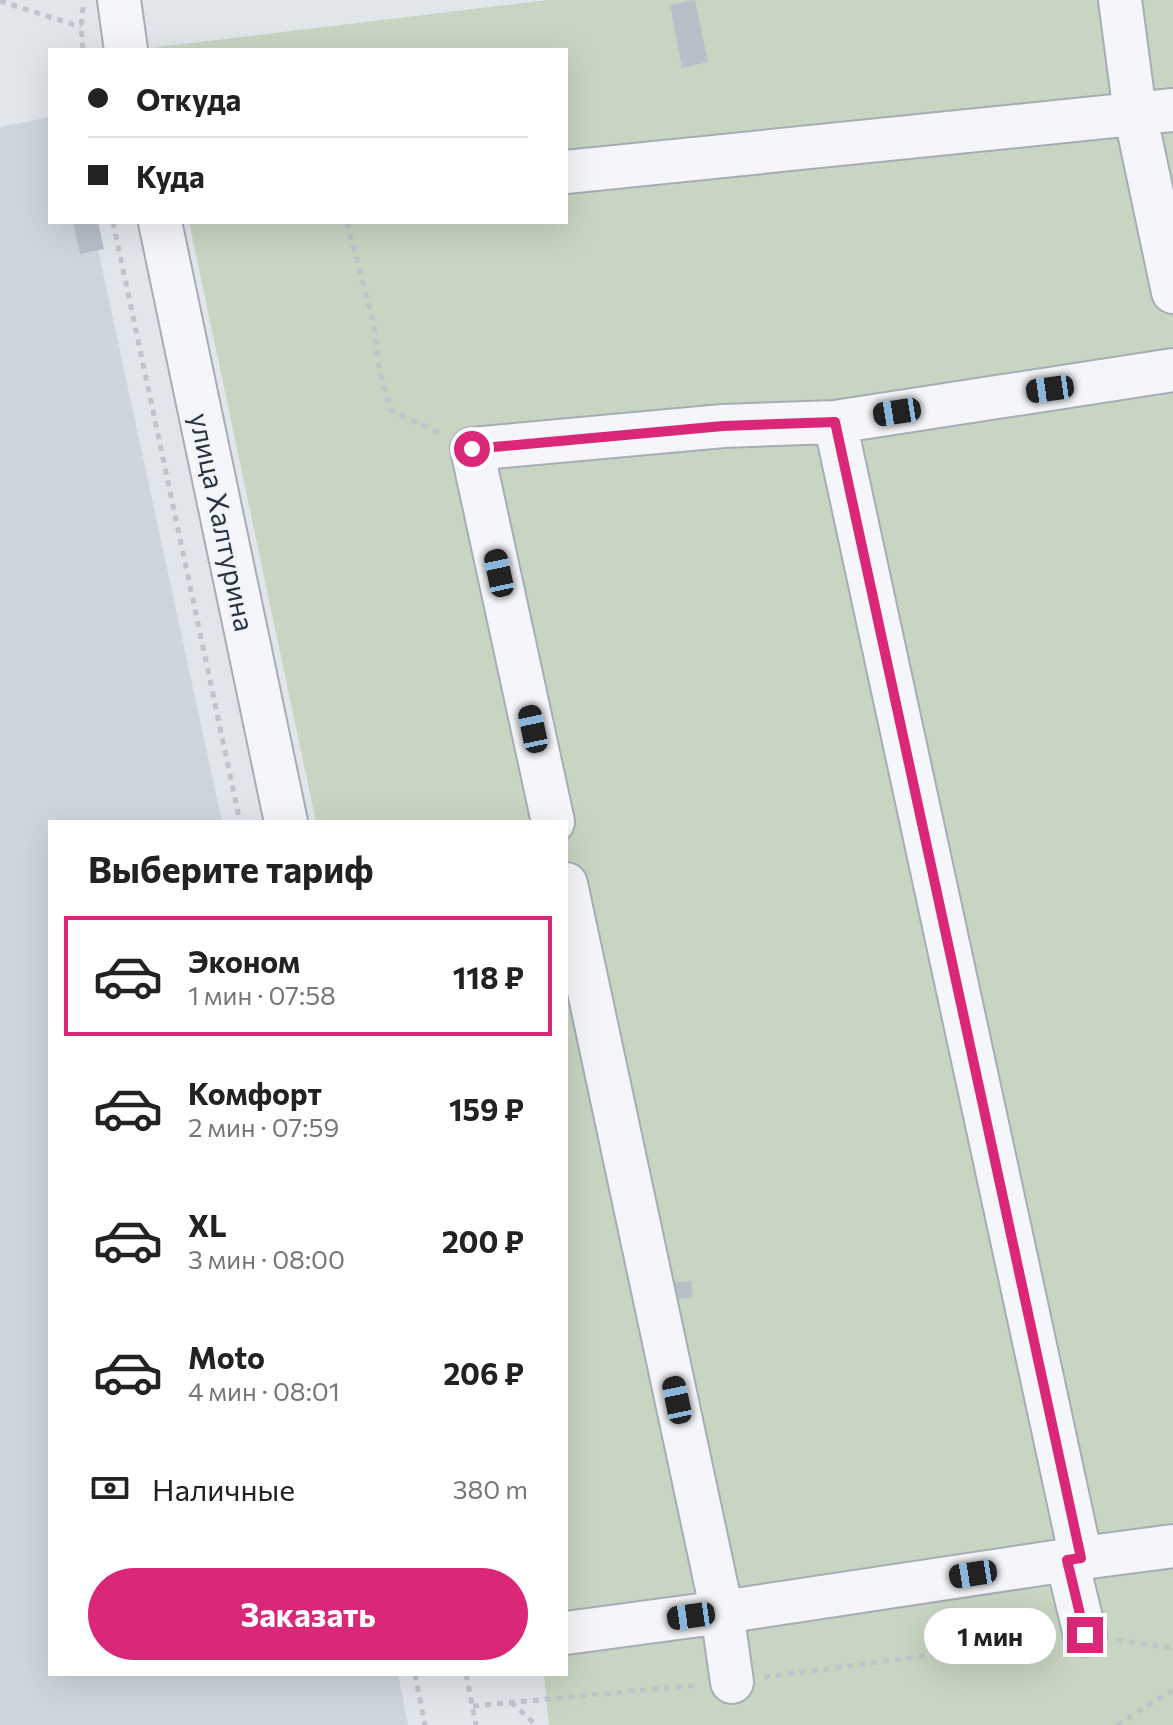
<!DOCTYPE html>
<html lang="ru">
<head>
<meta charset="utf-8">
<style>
  :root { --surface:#fff; --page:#f2f2f2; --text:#222; --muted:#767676; --line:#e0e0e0; --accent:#db2777 }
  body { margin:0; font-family:Commissioner,sans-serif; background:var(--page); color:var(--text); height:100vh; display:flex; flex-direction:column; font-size:30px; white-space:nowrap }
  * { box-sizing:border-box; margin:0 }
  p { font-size:26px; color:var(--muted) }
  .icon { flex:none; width:44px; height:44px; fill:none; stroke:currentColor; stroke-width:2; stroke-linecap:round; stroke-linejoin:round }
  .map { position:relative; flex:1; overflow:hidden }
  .details { position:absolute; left:48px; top:820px; width:520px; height:856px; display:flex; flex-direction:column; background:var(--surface); border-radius:0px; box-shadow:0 8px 32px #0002 }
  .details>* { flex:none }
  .top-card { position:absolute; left:48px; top:48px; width:520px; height:176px; border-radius:0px; box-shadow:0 8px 32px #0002; display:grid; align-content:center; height:176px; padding:0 40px; background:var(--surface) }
  .end { position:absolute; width:36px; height:36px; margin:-18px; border:10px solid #db2777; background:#fff; box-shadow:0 0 0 4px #fff }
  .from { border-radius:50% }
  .bubble { position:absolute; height:56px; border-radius:28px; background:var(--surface); box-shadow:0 8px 32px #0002; font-size:26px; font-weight:700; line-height:56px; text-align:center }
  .car { position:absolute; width:24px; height:48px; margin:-24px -12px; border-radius:10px; box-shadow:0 0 6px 2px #0007; background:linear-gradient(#222 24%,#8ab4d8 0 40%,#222 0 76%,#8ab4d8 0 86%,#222 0) }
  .top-card b { display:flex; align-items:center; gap:28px; height:76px; font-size:30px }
  .top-card b+b { border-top:2px solid var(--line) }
  .top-card i { width:20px; height:20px; background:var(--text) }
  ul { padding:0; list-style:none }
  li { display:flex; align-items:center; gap:24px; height:120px; margin:0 16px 12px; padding:0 24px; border:4px solid transparent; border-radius:0px }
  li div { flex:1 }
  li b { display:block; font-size:30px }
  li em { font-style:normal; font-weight:700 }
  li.active { border-color:var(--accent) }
  li>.icon { width:72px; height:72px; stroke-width:1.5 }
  h2 { padding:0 40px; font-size:36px; line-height:96px }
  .pay { display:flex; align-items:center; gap:20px; height:88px; padding:0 40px; font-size:30px }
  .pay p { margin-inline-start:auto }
  .cta { display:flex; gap:16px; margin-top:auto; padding:16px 40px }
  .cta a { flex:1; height:92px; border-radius:48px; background:var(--accent); color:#fff; font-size:32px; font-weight:700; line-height:92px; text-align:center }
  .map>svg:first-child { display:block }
  .built { fill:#cfd5dd }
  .green { fill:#c8d5c2 }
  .building { fill:#b8bfc8 }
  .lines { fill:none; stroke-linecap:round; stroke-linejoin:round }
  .minor-casing { stroke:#a6adb5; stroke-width:46 }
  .path { stroke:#bfc4ca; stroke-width:5; stroke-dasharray:6 6; stroke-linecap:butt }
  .minor { stroke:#f4f6f9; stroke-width:42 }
  .route { stroke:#db2777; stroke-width:10 }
  .labels { text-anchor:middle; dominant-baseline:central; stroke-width:6; stroke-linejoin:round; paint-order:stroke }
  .street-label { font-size:28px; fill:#293443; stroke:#f1f4f8 }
</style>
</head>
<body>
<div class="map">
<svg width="1173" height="1725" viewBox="0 0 1173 1725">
  <rect width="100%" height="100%" fill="#e1e6eb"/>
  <path class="built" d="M50 117V222H92L222 822H50V1674H398L408 1725H0V127Z"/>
  <path class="green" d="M548 0H1173V1725H549L544 1674H566V822H316L189 222H566V50H150V48Z"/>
  <path class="building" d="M695 0 708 62 682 68 670 5Z
    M73 222H98L104 249 80 254Z
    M691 1281 693 1297 671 1300 668 1283Z"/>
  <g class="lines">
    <defs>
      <path id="minor" d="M119 0 126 50
        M1120 0 1135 113 1173 292
        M566 172 1173 110
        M160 222 286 822
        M835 422 1081 1558
        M553 822 472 449 723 426 835 422 1173 370
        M566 884 722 1612 732 1682
        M566 1633 722 1612 1067 1560
        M1085 1635 1067 1560 1173 1546"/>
    </defs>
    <use href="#minor" class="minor-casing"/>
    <path class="path" d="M0 1 81 27
      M83 7 81 27 83 50
      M113 222 240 822
      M347 222 373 321 380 373 391 410 443 435
      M1117 1640 1173 1648
      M415 1674 425 1725
      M466 1674 476 1725
      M764 1677 1052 1639
      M511 1702 536 1725
      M473 1706 699 1685
      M1117 1725 1173 1690"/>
    <use href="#minor" class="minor"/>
  </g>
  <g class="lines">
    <path class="route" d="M472 449 723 426 835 422 1081 1558 1067 1560 1085 1635"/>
  </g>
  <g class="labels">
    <g class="street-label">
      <text transform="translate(223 522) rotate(78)">улица Халтурина</text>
    </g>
  </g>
</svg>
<i class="end from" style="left:472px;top:449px"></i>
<i class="end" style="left:1085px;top:1635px"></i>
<div class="bubble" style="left:924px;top:1608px;width:132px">1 мин</div>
<i class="car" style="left:1050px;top:389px;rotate:262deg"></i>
<i class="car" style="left:897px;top:412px;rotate:261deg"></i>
<i class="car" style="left:499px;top:573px;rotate:348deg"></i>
<i class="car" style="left:533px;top:729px;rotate:348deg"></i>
<i class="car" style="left:677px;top:1400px;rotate:348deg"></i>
<i class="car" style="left:973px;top:1574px;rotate:261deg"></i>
<i class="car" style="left:691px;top:1616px;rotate:262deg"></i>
<div class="top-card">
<b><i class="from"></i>Откуда</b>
<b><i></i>Куда</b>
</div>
<section class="details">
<h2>Выберите тариф</h2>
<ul>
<li class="active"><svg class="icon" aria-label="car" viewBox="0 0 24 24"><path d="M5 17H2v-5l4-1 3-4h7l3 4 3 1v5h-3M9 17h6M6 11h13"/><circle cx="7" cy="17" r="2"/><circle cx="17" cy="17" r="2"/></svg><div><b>Эконом</b><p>1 мин · 07:58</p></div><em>118 ₽</em></li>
<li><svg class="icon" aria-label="car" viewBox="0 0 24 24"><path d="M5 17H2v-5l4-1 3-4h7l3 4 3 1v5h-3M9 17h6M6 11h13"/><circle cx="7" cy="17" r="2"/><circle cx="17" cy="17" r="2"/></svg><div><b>Комфорт</b><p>2 мин · 07:59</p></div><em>159 ₽</em></li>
<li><svg class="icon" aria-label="car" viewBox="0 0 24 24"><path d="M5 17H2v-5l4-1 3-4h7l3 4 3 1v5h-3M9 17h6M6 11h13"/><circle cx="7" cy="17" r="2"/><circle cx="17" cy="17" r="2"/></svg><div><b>XL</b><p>3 мин · 08:00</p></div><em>200 ₽</em></li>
<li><svg class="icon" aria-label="car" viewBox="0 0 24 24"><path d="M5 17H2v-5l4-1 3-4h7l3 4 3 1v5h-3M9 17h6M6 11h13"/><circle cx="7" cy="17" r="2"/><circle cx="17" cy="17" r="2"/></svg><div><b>Moto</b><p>4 мин · 08:01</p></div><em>206 ₽</em></li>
</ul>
<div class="pay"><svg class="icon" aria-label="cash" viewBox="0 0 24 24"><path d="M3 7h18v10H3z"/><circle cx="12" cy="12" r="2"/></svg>Наличные<p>380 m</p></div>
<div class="cta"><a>Заказать</a></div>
</section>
</div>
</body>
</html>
